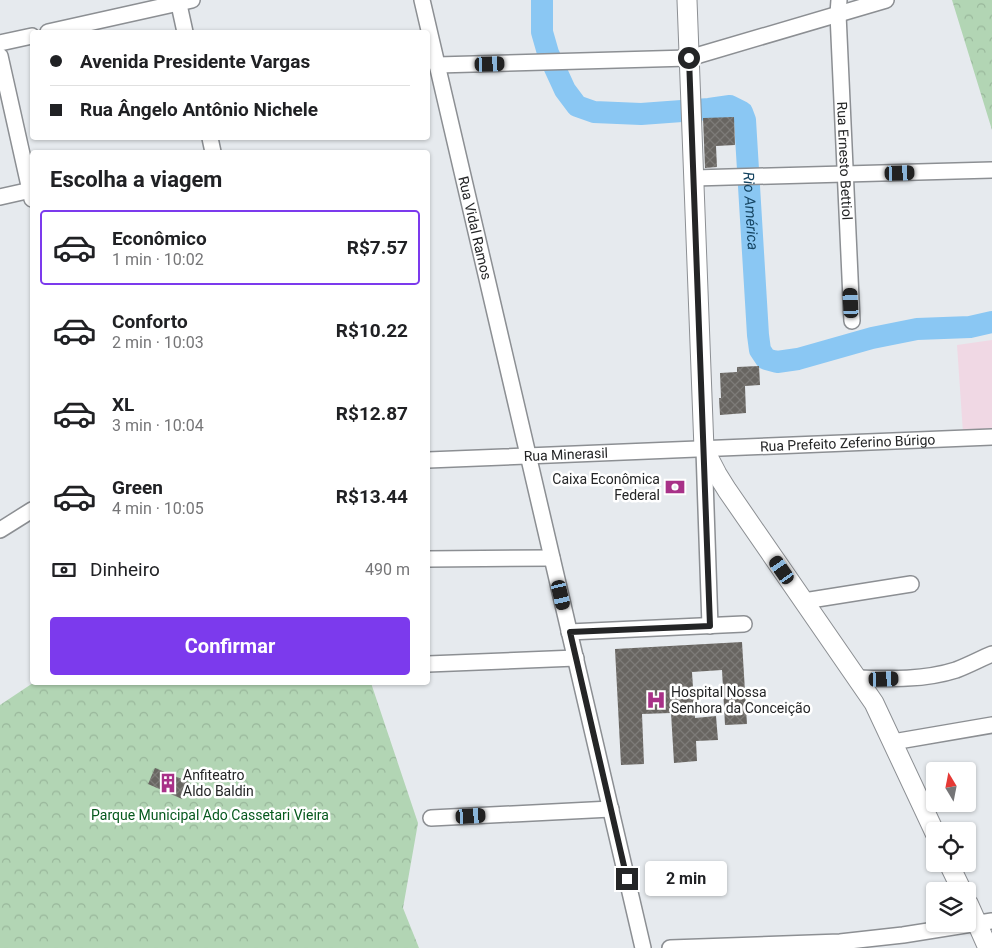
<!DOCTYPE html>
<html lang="pt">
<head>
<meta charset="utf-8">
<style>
  :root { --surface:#fff; --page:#f2f2f2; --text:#202124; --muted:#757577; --line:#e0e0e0; --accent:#7c3aed }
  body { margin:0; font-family:Roboto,sans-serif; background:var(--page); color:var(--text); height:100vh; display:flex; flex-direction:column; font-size:19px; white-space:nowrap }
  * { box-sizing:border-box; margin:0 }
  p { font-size:16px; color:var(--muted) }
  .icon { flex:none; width:28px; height:28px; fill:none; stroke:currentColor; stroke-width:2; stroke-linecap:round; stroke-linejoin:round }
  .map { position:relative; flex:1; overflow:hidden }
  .drawer { position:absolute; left:30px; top:150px; width:400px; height:535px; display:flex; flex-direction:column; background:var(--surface); border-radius:5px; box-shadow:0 1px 4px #0004 }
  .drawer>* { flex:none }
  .top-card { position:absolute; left:30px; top:30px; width:400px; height:110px; border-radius:5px; box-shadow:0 1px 4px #0004; display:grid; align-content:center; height:110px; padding:0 20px; background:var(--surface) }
  .needle { width:32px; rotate:350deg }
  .tools { position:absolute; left:926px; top:762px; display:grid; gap:10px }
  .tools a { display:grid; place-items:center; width:50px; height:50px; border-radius:5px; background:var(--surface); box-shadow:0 1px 4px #0004; font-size:25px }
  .end { position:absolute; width:22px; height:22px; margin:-11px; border:6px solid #242526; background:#fff; box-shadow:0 0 0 2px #fff }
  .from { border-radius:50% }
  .bubble { position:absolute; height:35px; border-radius:5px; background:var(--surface); box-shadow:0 1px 4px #0004; font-size:16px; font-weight:700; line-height:35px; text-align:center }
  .car { position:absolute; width:15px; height:30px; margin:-15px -8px; border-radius:6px; box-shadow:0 0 4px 1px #0007; background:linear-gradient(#222 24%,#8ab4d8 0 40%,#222 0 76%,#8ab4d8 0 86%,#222 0) }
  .top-card b { display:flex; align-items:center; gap:18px; height:48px; font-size:19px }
  .top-card b+b { border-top:1px solid var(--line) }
  .top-card i { width:12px; height:12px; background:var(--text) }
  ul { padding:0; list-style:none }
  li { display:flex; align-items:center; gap:15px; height:75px; margin:0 10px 8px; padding:0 10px; border:2px solid transparent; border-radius:5px }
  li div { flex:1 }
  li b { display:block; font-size:19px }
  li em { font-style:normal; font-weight:700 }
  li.active { border-color:var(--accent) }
  li>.icon { width:45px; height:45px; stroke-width:1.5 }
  h2 { padding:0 20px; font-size:22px; line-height:60px }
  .pay { display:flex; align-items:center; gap:12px; height:55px; padding:0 20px; font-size:19px }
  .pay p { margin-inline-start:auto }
  .action { display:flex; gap:10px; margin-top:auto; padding:10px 20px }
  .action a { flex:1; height:58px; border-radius:5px; background:var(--accent); color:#fff; font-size:20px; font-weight:700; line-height:58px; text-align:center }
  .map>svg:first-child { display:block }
  .industrial { fill:#f0d8e4 }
  .park { fill:url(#park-crowns) }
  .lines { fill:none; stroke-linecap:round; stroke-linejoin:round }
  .river { stroke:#8ac7f3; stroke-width:22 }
  .building { fill:url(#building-cross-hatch) }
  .minor-casing { stroke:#8c8f93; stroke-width:18 }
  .tertiary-casing { stroke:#8c8f93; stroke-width:21 }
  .minor { stroke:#fff; stroke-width:15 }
  .tertiary { stroke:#fff; stroke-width:19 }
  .route { stroke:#242526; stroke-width:6 }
  .labels { text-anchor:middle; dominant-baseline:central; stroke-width:5; stroke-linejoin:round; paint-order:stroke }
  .street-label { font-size:14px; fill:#242526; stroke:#fff }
  .poi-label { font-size:14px; fill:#242526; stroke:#fff; text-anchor:start }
  .park-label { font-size:14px; fill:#06591d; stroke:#fff }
  .water-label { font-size:15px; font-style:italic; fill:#144360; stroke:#fff }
</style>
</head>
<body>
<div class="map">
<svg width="992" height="948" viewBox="0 0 992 948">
  <defs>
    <pattern id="park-crowns" width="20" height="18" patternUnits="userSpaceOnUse" patternTransform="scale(1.25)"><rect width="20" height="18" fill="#b2d5b4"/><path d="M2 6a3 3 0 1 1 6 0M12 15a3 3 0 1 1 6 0" fill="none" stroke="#99b79b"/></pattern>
    <pattern id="building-cross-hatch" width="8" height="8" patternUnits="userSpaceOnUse" patternTransform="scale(1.25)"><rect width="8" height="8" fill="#686561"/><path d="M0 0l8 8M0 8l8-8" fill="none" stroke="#7d7b78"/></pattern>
  </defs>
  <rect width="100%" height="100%" fill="#e6eaee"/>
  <path class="industrial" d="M992 340V432L963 433 957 345Z"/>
  <path class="park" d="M952 0H992V130Z
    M33 683H371L418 823 403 908 419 948H0V705Z"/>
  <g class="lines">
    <path class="river" id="s1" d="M542 0V32L548 53 565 90 577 106 594 112 641 114 709 109 730 106 742 112 745 120 758 335 760 350 766 359 777 362 798 359 872 338 917 329 970 327 992 322"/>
  </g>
  <path class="building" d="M734 117 735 145 716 146 717 167 705 168 703 118Z
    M759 366 760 385 745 386 746 413 720 415 719 398H721L720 373 737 372V367Z
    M742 642 747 724 725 725 722 670 692 672 695 718 716 716 718 740 696 741 697 761 674 763 671 713 642 714 644 764 621 765 615 649Z
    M155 768 189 782 182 799 148 784Z"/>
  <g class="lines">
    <defs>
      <g id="minor">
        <path d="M178 0 185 32"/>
        <path id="s2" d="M422 0 643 948"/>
        <path id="s3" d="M839 0 838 14 852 321"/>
        <path d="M48 32 192 0"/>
        <path d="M0 43 32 36"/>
        <path d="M0 56 32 199"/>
        <path d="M437 65 689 58 886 0"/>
        <path d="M210 138 213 152"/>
        <path d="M694 178 992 170"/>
        <path d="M0 197 31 190"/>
        <path d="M704 450 710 626"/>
        <path id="s4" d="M428 460 992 437"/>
        <path d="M0 530 32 510"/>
        <path d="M428 559 552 558"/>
        <path d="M804 601 911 584"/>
        <path d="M569 632 744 624"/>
        <path d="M428 664 576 658"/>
        <path d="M857 678C890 679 925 680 956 670 969 665 980 659 992 654"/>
        <path d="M893 742 992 725"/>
        <path d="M431 818 611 809"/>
        <path d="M670 948 840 942 903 935 992 921"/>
      </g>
      <path id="tertiary" d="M687 0 704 449 717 474 727 490 874 703 935 833
        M949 864 962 891
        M968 903 988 948"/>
    </defs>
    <use href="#minor" class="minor-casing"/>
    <use href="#tertiary" class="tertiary-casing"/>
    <use href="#minor" class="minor"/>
    <use href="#tertiary" class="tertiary"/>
  </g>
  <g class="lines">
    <path class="route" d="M627 879 570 632 710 626 689 58"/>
  </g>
  <defs>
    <symbol id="bank-bare" viewBox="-9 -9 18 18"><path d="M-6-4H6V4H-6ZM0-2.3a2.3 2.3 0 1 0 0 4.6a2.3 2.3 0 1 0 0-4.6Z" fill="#a83188" stroke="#fff" stroke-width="2.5" paint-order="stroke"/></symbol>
    <symbol id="hospital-bare" viewBox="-9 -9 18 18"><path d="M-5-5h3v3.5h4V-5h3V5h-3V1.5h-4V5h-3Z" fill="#a83188" stroke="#fff" stroke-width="2.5" paint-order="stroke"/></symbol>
    <symbol id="building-bare" viewBox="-9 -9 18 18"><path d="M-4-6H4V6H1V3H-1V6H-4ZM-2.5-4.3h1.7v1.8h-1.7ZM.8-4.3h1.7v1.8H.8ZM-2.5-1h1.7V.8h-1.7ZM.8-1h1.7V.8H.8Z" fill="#a83188" stroke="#fff" stroke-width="2.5" paint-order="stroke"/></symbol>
  </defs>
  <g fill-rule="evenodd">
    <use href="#bank-bare" x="661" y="473" width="28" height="28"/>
    <use href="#hospital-bare" x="642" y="686" width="28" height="28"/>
    <use href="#building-bare" x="154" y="769" width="28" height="28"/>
  </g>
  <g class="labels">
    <g class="street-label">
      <text stroke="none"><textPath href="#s3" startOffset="161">Rua Ernesto Bettiol</textPath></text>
      <text stroke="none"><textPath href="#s2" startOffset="234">Rua Vidal Ramos</textPath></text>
      <text stroke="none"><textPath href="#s4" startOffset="420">Rua Prefeito Zeferino Búrigo</textPath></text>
      <text stroke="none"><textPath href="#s4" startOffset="138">Rua Minerasil</textPath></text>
    </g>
    <g class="poi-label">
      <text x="660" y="479" text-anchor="end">Caixa Econômica<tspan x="660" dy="16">Federal</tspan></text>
      <text x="671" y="692">Hospital Nossa<tspan x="671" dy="16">Senhora da Conceição</tspan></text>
      <text x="183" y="775">Anfiteatro<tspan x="183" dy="16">Aldo Baldin</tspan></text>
    </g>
    <g class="park-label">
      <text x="210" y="815">Parque Municipal Ado Cassetari Vieira</text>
    </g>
    <g class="water-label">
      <text stroke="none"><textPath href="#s1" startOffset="382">Rio América</textPath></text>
    </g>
  </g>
</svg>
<div class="tools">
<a><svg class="needle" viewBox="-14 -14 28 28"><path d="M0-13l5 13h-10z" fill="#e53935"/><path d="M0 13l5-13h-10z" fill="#757577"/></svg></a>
<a><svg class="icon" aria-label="locate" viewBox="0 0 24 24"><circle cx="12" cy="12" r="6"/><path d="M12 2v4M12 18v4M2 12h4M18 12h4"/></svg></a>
<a><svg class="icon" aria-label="layers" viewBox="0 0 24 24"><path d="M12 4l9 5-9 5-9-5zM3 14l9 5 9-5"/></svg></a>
</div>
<i class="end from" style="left:689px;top:58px"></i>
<i class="end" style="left:627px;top:879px"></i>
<div class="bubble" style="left:645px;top:861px;width:82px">2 min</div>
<i class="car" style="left:490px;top:64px;rotate:88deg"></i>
<i class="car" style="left:900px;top:173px;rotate:88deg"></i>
<i class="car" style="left:851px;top:303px;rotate:357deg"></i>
<i class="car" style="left:782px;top:570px;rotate:325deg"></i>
<i class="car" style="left:561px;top:595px;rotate:167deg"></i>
<i class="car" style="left:884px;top:679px;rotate:88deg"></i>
<i class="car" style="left:471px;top:816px;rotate:87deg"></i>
<div class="top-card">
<b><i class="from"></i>Avenida Presidente Vargas</b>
<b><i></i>Rua Ângelo Antônio Nichele</b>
</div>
<section class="drawer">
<h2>Escolha a viagem</h2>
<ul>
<li class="active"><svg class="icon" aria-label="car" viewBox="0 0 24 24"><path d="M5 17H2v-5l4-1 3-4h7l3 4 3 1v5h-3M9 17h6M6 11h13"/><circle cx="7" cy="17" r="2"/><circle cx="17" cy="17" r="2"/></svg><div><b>Econômico</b><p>1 min · 10:02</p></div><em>R$7.57</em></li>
<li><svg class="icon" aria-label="car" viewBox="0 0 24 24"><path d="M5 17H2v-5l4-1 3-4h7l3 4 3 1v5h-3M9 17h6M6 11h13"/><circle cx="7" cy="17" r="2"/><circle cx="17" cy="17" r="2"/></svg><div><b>Conforto</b><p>2 min · 10:03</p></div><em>R$10.22</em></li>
<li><svg class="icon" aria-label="car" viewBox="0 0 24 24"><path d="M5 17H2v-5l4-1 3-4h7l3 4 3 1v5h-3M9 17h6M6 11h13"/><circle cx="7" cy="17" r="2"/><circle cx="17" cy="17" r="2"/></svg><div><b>XL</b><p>3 min · 10:04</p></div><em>R$12.87</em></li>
<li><svg class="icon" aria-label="car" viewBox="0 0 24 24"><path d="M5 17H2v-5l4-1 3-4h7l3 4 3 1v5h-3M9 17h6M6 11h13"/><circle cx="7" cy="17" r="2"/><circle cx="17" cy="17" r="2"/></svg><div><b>Green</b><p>4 min · 10:05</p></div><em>R$13.44</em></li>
</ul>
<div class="pay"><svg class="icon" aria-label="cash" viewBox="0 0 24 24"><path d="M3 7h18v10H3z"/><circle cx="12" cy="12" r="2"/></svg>Dinheiro<p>490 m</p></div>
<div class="action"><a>Confirmar</a></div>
</section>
</div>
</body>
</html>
